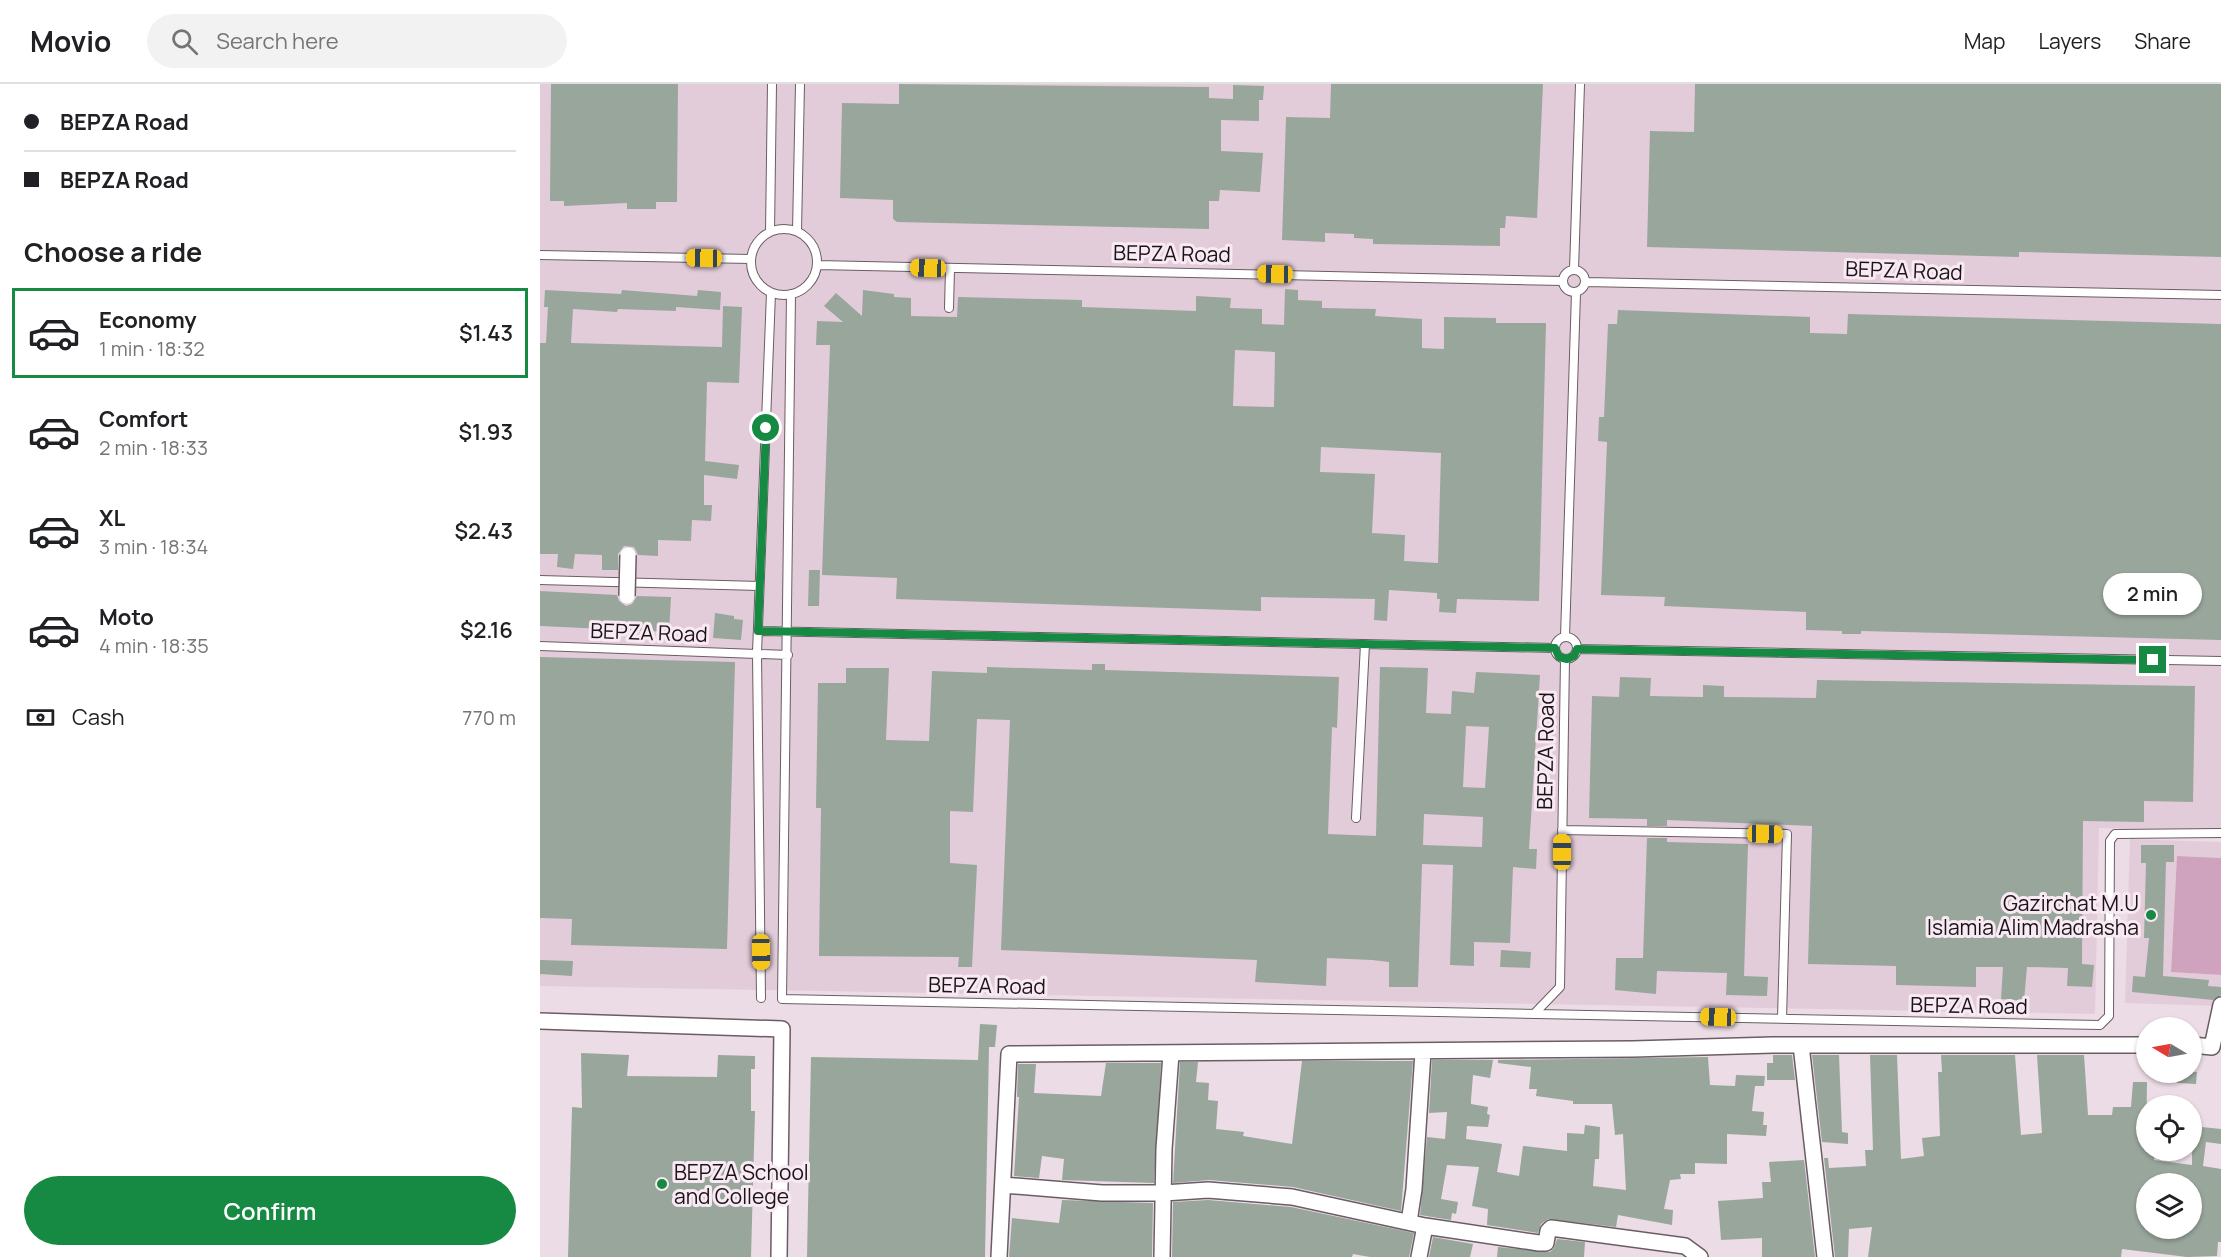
<!DOCTYPE html>
<html lang="en">
<head>
<meta charset="utf-8">
<style>
  :root { --surface:#fff; --page:#f2f2f2; --text:#202124; --muted:#757577; --line:#e0e0e0; --accent:#168943 }
  body { margin:0; font-family:Manrope,sans-serif; background:var(--page); color:var(--text); height:100vh; display:flex; flex-direction:column; font-size:22px; white-space:nowrap }
  * { box-sizing:border-box; margin:0 }
  p { font-size:20px; color:var(--muted) }
  .icon { flex:none; width:33px; height:33px; fill:none; stroke:currentColor; stroke-width:2; stroke-linecap:round; stroke-linejoin:round }
  .map { position:relative; flex:1; overflow:hidden }
  .side { display:flex; flex-direction:column; background:var(--surface); width:540px }
  .side>* { flex:none }
  .guide { display:grid; align-content:center; height:132px; padding:0 24px; background:var(--surface) }
  .needle { width:39px; rotate:280deg }
  .controls { position:absolute; left:1596px; top:933px; display:grid; gap:12px }
  .controls a { display:grid; place-items:center; width:66px; height:66px; border-radius:50%; background:var(--surface); box-shadow:0 2px 4px #0004; font-size:30px }
  .end { position:absolute; width:27px; height:27px; margin:-14px; border:8px solid #168943; background:#fff; box-shadow:0 0 0 3px #fff }
  .from { border-radius:50% }
  .bubble { position:absolute; height:42px; border-radius:21px; background:var(--surface); box-shadow:0 2px 4px #0004; font-size:20px; font-weight:600; line-height:42px; text-align:center }
  .car { position:absolute; width:18px; height:36px; margin:-18px -9px; border-radius:8px; box-shadow:0 0 4px 2px #0007; background:linear-gradient(#f5c518 24%,#345 0 40%,#f5c518 0 76%,#345 0 86%,#f5c518 0) }
  .guide b { display:flex; align-items:center; gap:21px; height:57px; font-size:22px }
  .guide b+b { border-top:2px solid var(--line) }
  .guide i { width:15px; height:15px; background:var(--text) }
  ul { padding:0; list-style:none }
  li { display:flex; align-items:center; gap:18px; height:90px; margin:0 12px 9px; padding:0 12px; border:3px solid transparent; border-radius:0px }
  li div { flex:1 }
  li b { display:block; font-size:22px }
  li em { font-style:normal; font-weight:600 }
  li.active { border-color:var(--accent) }
  li>.icon { width:54px; height:54px; stroke-width:1.5 }
  h2 { padding:0 24px; font-size:27px; line-height:72px }
  .pay { display:flex; align-items:center; gap:15px; height:66px; padding:0 24px; font-size:22px }
  .pay p { margin-inline-start:auto }
  .action { display:flex; gap:12px; margin-top:auto; padding:12px 24px }
  .action a { flex:1; height:69px; border-radius:36px; background:var(--accent); color:#fff; font-size:24px; font-weight:600; line-height:69px; text-align:center }
  header { display:flex; align-items:center; gap:36px; box-sizing:border-box; height:84px; padding:0 30px; background:var(--surface); border-bottom:2px solid var(--line) }
  header strong { font-size:28px }
  nav { display:flex; gap:33px; margin-inline-start:auto; font-size:21px }
  .search { width:420px; height:54px; background:var(--page); display:flex; align-items:center; gap:15px; box-sizing:border-box; padding:0 21px; border-radius:33px; color:var(--muted); font-size:22px }
  main { display:flex; flex:1; min-height:0 }
  .map>svg:first-child { display:block }
  .built { fill:#e3ccd9 }
  .green { fill:#cfa3bd }
  .building { fill:#99a69b; fill-rule:evenodd }
  .lines { fill:none; stroke-linecap:round; stroke-linejoin:round }
  .lane-casing { stroke:#6b5d65; stroke-width:10 }
  .street-casing { stroke:#6b5d65; stroke-width:18 }
  .lane { stroke:#fff; stroke-width:8 }
  .street { stroke:#fff; stroke-width:15 }
  .street-bridge-casing { stroke:#6b5d65; stroke-width:18; stroke-linecap:butt }
  .street-bridge { stroke:#fff; stroke-width:15 }
  .route { stroke:#168943; stroke-width:8 }
  .poi-dot { fill:#168943; stroke:#f9e9f2; stroke-width:2 }
  .labels { text-anchor:middle; dominant-baseline:central; stroke-width:6; stroke-linejoin:round; paint-order:stroke }
  .street-label { font-size:21px; fill:#191417; stroke:#f9e9f2 }
  .poi-label { font-size:21px; fill:#191417; stroke:#f9e9f2; text-anchor:end }
</style>
</head>
<body>
<header>
<strong>Movio</strong>
<div class="search"><svg class="icon" aria-label="search" viewBox="0 0 24 24"><circle cx="10" cy="10" r="6"/><path d="M15 15l6 6"/></svg>Search here</div>
<nav><a>Map</a><a>Layers</a><a>Share</a></nav>
</header>
<main>
<section class="side">
<div class="guide">
<b><i class="from"></i>BEPZA Road</b>
<b><i></i>BEPZA Road</b>
</div>
<h2>Choose a ride</h2>
<ul>
<li class="active"><svg class="icon" aria-label="car" viewBox="0 0 24 24"><path d="M5 17H2v-5l4-1 3-4h7l3 4 3 1v5h-3M9 17h6M6 11h13"/><circle cx="7" cy="17" r="2"/><circle cx="17" cy="17" r="2"/></svg><div><b>Economy</b><p>1 min · 18:32</p></div><em>$1.43</em></li>
<li><svg class="icon" aria-label="car" viewBox="0 0 24 24"><path d="M5 17H2v-5l4-1 3-4h7l3 4 3 1v5h-3M9 17h6M6 11h13"/><circle cx="7" cy="17" r="2"/><circle cx="17" cy="17" r="2"/></svg><div><b>Comfort</b><p>2 min · 18:33</p></div><em>$1.93</em></li>
<li><svg class="icon" aria-label="car" viewBox="0 0 24 24"><path d="M5 17H2v-5l4-1 3-4h7l3 4 3 1v5h-3M9 17h6M6 11h13"/><circle cx="7" cy="17" r="2"/><circle cx="17" cy="17" r="2"/></svg><div><b>XL</b><p>3 min · 18:34</p></div><em>$2.43</em></li>
<li><svg class="icon" aria-label="car" viewBox="0 0 24 24"><path d="M5 17H2v-5l4-1 3-4h7l3 4 3 1v5h-3M9 17h6M6 11h13"/><circle cx="7" cy="17" r="2"/><circle cx="17" cy="17" r="2"/></svg><div><b>Moto</b><p>4 min · 18:35</p></div><em>$2.16</em></li>
</ul>
<div class="pay"><svg class="icon" aria-label="cash" viewBox="0 0 24 24"><path d="M3 7h18v10H3z"/><circle cx="12" cy="12" r="2"/></svg>Cash<p>770 m</p></div>
<div class="action"><a>Confirm</a></div>
</section>
<div class="map">
<svg width="1681" height="1173" viewBox="0 0 1681 1173">
  <rect width="100%" height="100%" fill="#ecdce5"/>
  <path class="built" d="M0 0H1681V746L1559 744 1555 930 0 902Z
    M1590 755 1681 758V774L1637 772 1631 888 1681 891V922L1585 919Z"/>
  <path class="green" d="M1637 772 1681 774V891L1631 888Z"/>
  <path class="building" d="M11 0H138L137 118H116V125H87V119L24 122V117H10Z
    M359 0 669 3V14L693 15V1L724 2 723 16H719V37L681 36V67L723 69 720 108 680 106 679 117H669V145L357 138 353 135V116L300 114 302 19 359 20Z
    M791 0H1003L997 134 966 132 965 144H960V162L833 160V155L814 154V150L785 149V158L742 156 746 33 790 34Z
    M1155 0H1681V173L1479 168V173L1107 163 1110 47 1154 48Z
    M745 205 758 206V216L782 217V224L836 225 835 232 882 235V264L904 265V233L956 234V239H1006L999 517 917 515 916 529 899 528 900 515H897V509L849 506 847 537 834 536 835 515 721 513V527L356 515 357 494 282 491 290 261H276L277 237 303 238 284 222 296 209 322 232 323 206 354 210V213L371 214V232L417 233 418 213 542 216V223L656 227V212L691 214 690 224 722 225V240L744 241ZM695 266 735 268 734 323 693 322ZM781 363 901 369 898 479 864 477 865 451 832 449 835 390 780 388Z
    M5 206 81 210 82 206 157 212 158 206 181 208 180 226 136 223V227L78 225 77 228 33 225 31 259 182 263 183 222 202 223 199 299 167 298 165 377 199 381 197 395 164 391V421H172L171 437 152 436 151 457 118 456V472L98 471 94 463 84 462 78 470V486H62V471L35 470 33 485 17 483 18 470H0V259H6L8 223H4Z
    M1078 226 1270 233V249L1307 250 1308 230 1681 240V556L1321 547V550H1302V547L1266 546V528L1124 522 1125 513 1061 511 1067 358 1058 357 1059 333H1064L1068 240H1077Z
    M269 486H280L279 522H268Z
    M0 507 77 511 79 517 86 522 92 520 97 512 131 513 129 548 0 542Z
    M175 529 194 532V535L203 536 201 556 173 554Z
    M0 573 195 578 187 865 31 861 32 835 0 834Z
    M552 580H565V586L799 593 797 644 792 643 788 750 836 752 840 583 888 584 886 629 911 630 912 607 934 609 936 588 1000 591 989 765H997L996 785 973 783 970 859 934 858V882L910 881 913 781 882 780 878 903H849V878L832 876 787 874 786 902 715 898 717 876 461 866 470 636 437 635 433 728 410 727V779L437 781 432 883H418L419 873 279 872 281 724H276L278 599H306V584H349L346 656 389 657 392 587 447 589V583L552 586ZM926 642 949 643 945 704 923 703ZM884 730 943 733 942 763 883 761Z
    M1080 593 1111 594 1110 612 1163 613V601L1184 602V613L1276 614 1277 596 1655 602 1653 718 1604 717V738L1543 737 1542 880 1554 881 1552 903 1527 902 1528 884 1487 883 1484 917 1461 915 1463 883H1436V903L1356 901V882L1268 880 1272 742 1127 736V742H1107V735L1049 734 1052 612 1079 613Z
    M1107 754H1127V758L1208 760 1204 892 1228 893 1227 912 1186 911 1187 889 1117 887 1116 910 1075 906 1076 874H1103Z
    M1601 761H1634V778H1626L1623 892 1669 896 1668 902 1681 903V911L1673 916 1592 908 1593 892 1605 893 1609 854H1604L1606 779H1601Z
    M961 866 991 868 990 884 960 883Z
    M0 876 33 877 32 892 0 890Z
    M440 940 457 941 455 963H449L445 1173H267L271 973 438 976Z
    M41 969 89 971 87 992 177 993 178 971 215 972V985H211V1027H215L211 1173H28L32 1023 42 1024Z
    M1233 971H1252L1255 996H1227V979H1233Z
    M1272 971H1299L1302 1048 1308 1049V1060L1282 1058Z
    M1330 971H1357L1361 1075 1384 1072 1382 1054 1400 1052 1398 988H1402L1401 971H1475L1481 1051 1502 1049 1497 971H1544L1548 1031H1572L1573 1023H1591L1593 998H1607L1606 1067 1615 1068 1614 1076 1652 1081V1042L1681 1045V1060L1666 1058 1663 1082 1681 1085V1158H1678L1677 1172 1647 1173 1582 1165 1581 1173H1328L1332 1143 1309 1145 1308 1173H1295L1284 1074H1288L1289 1084 1326 1082 1325 1066H1333ZM1606 1100H1652V1144H1606Z
    M1168 973 1170 1001 1195 1002 1196 991 1225 992 1224 1002H1215L1212 1027 1224 1028 1223 1041H1227L1226 1052 1187 1050V1080L1155 1079V1090H1140L1141 1095 1130 1096 1124 1125 1133 1126 1132 1141 1078 1131 1076 1143 1008 1135 1001 1140 998 1149 947 1141 948 1125 932 1122 939 1083 907 1081 901 1115 918 1118 916 1130 912 1129 911 1136 880 1131 887 1053 905 1055 907 1028 889 1029 892 976H953L950 994 933 991 931 1016V1020L948 1023 947 1030 950 1031 948 1043 927 1042 926 1055 962 1060 957 1088 979 1092 983 1062 1027 1067V1049L1044 1050 1045 1041 1060 1043 1059 1075H1055L1053 1102 1086 1106 1083 1050 1075 1051 1072 1020H1033V1017L996 1012 997 1005H989L991 983 958 979V976Z
    M762 977H873L861 1127 753 1103 669 1096 633 1099 640 978H658L656 998 669 999 668 1016 678 1017 676 1045 704 1048 703 1052 752 1060Z
    M566 979H621L614 1099 522 1096 524 1075 502 1072 499 1094 474 1092 479 1013H477L478 980H496L494 1009 561 1012Z
    M1637 988H1657L1656 1000 1637 999Z
    M1264 1076 1275 1173H1222V1154L1181 1156 1178 1117 1223 1114 1222 1098H1231L1229 1078Z
    M522 1116 613 1119 612 1173H469L472 1134 519 1139Z
    M668 1116 751 1123 874 1149 869 1173H830L813 1170 812 1173H632L633 1118Z
    M893 1153 933 1160 930 1173H889Z
    M1017 1155 1045 1158 1044 1173H957L958 1163 1010 1168 1014 1164Z"/>
  <g class="lines">
    <defs>
      <path id="lane" d="M211 178a33 33 0 1 1 66 0a33 33 0 1 1-66 0Z
        M257 147 260 0
        M230 148 232 0
        M0 171 211 175
        M277 181 1023 197
        M1023 197a11 11 0 1 1 22 0a11 11 0 1 1-22 0Z
        M1034 186 1040 0
        M1046 198 1681 211
        M251 210 242 915 1560 941 1569 932 1570 757 1575 750 1681 749
        M409 224 410 185
        M0 496 219 502
        M218 547 1015 564
        M1015 564a11 11 0 1 1 22 0a11 11 0 1 1-22 0Z
        M1025 553 1036 209
        M0 562 248 571
        M1037 565 1681 577
        M816 734 825 560
        M1022 746 1247 750 1242 935
        M221 914 217 569 231 209
        M995 929 1020 903 1025 575"/>
      <path id="street" d="M0 937 242 945 239 1173
        M1261 961 1285 1173
        M1652 961 1672 963 1681 921
        M463 1101 562 1109H624L668 1106 752 1113 885 1142
        M869 1138 874 1105 883 968
        M459 1173 469 970 1093 965 1233 961H1606
        M622 1173 624 1065 631 970
        M879 1173 885 1142 999 1159H1006L1008 1147 1011 1144 1145 1162 1160 1173"/>
    </defs>
    <use href="#lane" class="lane-casing"/>
    <use href="#street" class="street-casing"/>
    <use href="#lane" class="lane"/>
    <use href="#street" class="street"/>
    <defs>
      <path id="street-bridge" d="M87 512 88 471"/>
    </defs>
    <use href="#street-bridge" class="street-bridge-casing"/>
    <use href="#street-bridge" class="street-bridge"/>
  </g>
  <g class="lines">
    <path class="route" d="M226 344 218 547 1015 564 1019 573 1027 575 1034 572 1037 565 1613 576"/>
  </g>
  <g class="poi-dot">
    <circle cx="1611" cy="831" r="6"/>
    <circle cx="122" cy="1100" r="6"/>
  </g>
  <g class="labels">
    <g class="street-label">
      <text transform="translate(632 169) rotate(1)">BEPZA Road</text>
      <text transform="translate(1364 186) rotate(2)">BEPZA Road</text>
      <text transform="translate(109 548) rotate(2)">BEPZA Road</text>
      <text transform="translate(1005 667) rotate(-89)">BEPZA Road</text>
      <text transform="translate(447 901) rotate(1)">BEPZA Road</text>
      <text transform="translate(1429 921) rotate(1)">BEPZA Road</text>
    </g>
    <g class="poi-label">
      <text x="1599" y="819">Gazirchat M.U<tspan x="1599" dy="24">Islamia Alim Madrasha</tspan></text>
      <text x="134" y="1088" text-anchor="start">BEPZA School<tspan x="134" dy="24">and College</tspan></text>
    </g>
  </g>
</svg>
<div class="controls">
<a><svg class="needle" viewBox="-14 -14 28 28"><path d="M0-13l5 13h-10z" fill="#e53935"/><path d="M0 13l5-13h-10z" fill="#757577"/></svg></a>
<a><svg class="icon" aria-label="locate" viewBox="0 0 24 24"><circle cx="12" cy="12" r="6"/><path d="M12 2v4M12 18v4M2 12h4M18 12h4"/></svg></a>
<a><svg class="icon" aria-label="layers" viewBox="0 0 24 24"><path d="M12 4l9 5-9 5-9-5zM3 14l9 5 9-5"/></svg></a>
</div>
<i class="end from" style="left:226px;top:344px"></i>
<i class="end" style="left:1613px;top:576px"></i>
<div class="bubble" style="left:1563px;top:489px;width:99px">2 min</div>
<i class="car" style="left:164px;top:174px;rotate:271deg"></i>
<i class="car" style="left:388px;top:184px;rotate:272deg"></i>
<i class="car" style="left:735px;top:190px;rotate:271deg"></i>
<i class="car" style="left:1225px;top:750px;rotate:91deg"></i>
<i class="car" style="left:1022px;top:768px;rotate:0deg"></i>
<i class="car" style="left:221px;top:868px;rotate:179deg"></i>
<i class="car" style="left:1178px;top:933px;rotate:272deg"></i>
</div>
</main>
</body>
</html>
